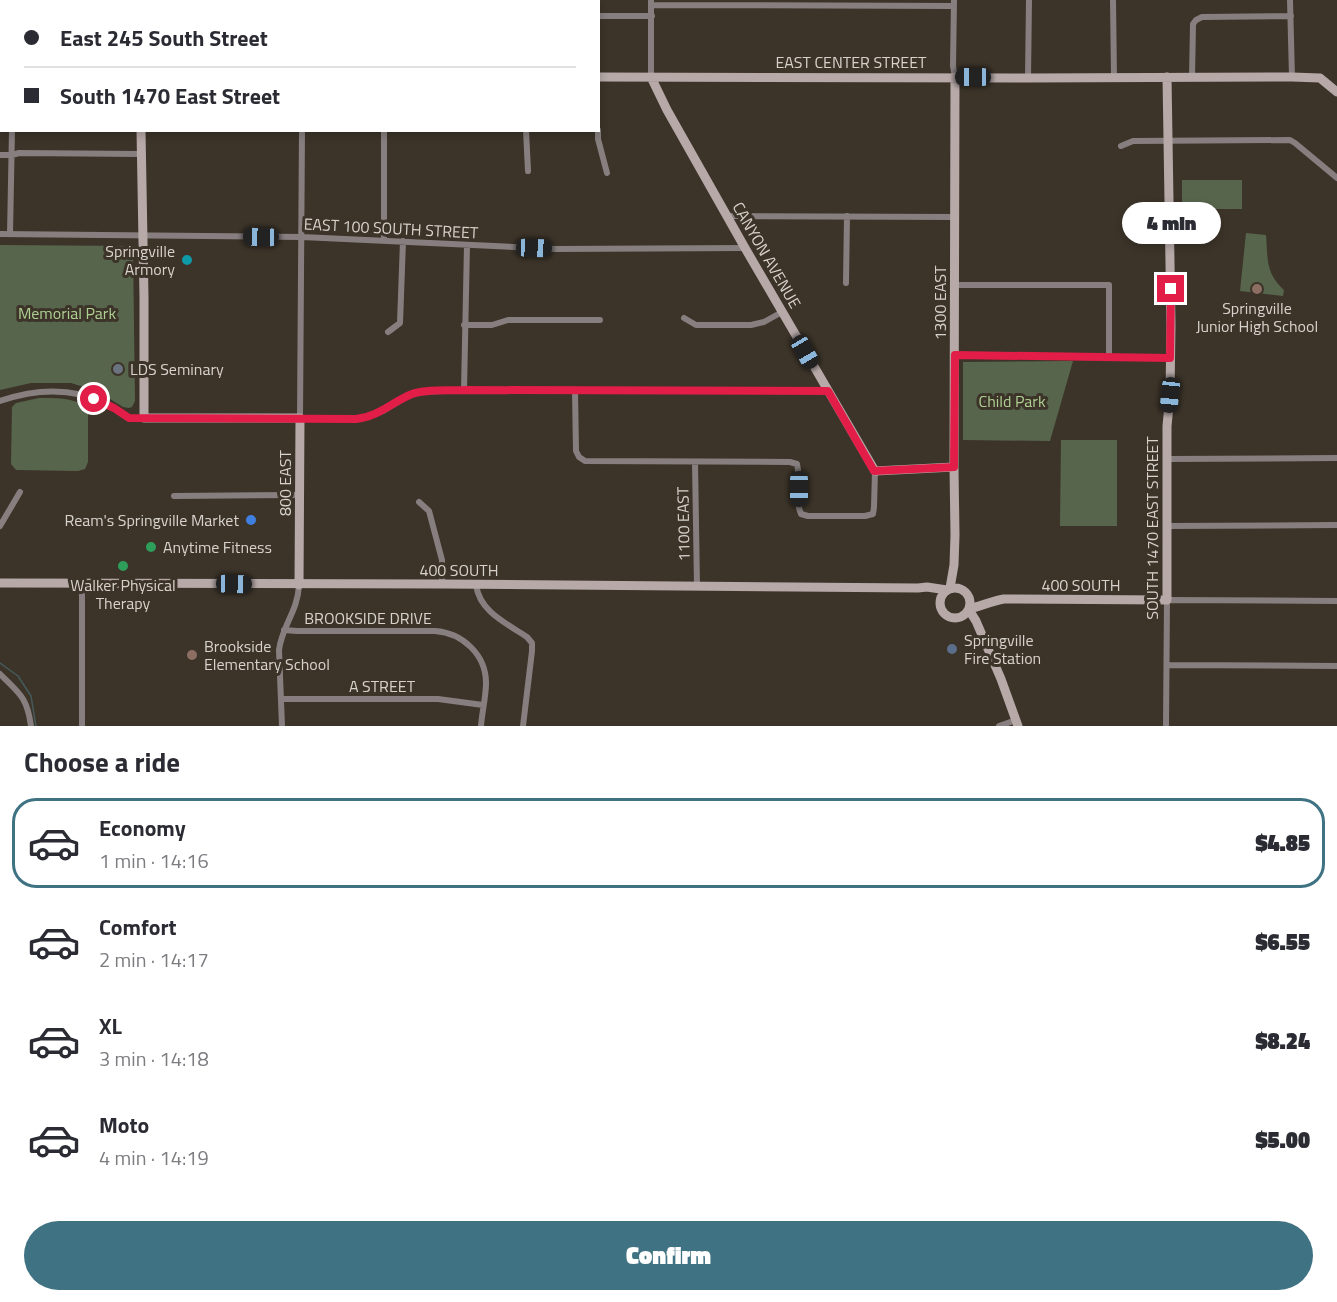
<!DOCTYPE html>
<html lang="en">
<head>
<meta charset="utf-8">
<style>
  :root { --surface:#fff; --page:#f7f7f7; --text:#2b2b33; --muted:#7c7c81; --line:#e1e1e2; --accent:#3f7282 }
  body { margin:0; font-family:"Titillium Web",sans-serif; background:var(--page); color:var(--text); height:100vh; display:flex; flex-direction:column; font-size:22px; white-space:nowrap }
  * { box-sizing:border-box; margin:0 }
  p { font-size:20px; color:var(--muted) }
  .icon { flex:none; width:33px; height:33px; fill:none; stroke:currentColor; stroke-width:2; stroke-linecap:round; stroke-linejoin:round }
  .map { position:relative; height:726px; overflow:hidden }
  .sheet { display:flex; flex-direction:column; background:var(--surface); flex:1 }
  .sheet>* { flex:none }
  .hud { position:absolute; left:0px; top:0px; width:600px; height:132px; box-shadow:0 3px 9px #0003; display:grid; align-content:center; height:132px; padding:0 24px; background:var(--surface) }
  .end { position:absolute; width:27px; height:27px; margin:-14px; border:8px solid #e11d48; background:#fff; box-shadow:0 0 0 3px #fff }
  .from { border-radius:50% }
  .bubble { position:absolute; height:42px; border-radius:21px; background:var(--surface); box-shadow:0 3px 9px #0003; font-size:20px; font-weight:800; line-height:42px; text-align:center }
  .car { position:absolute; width:18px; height:36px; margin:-18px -9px; border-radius:8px; box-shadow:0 0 4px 2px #0007; background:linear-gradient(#222 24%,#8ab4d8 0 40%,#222 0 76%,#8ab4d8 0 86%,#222 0) }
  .hud b { display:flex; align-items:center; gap:21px; height:57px; font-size:22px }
  .hud b+b { border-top:2px solid var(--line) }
  .hud i { width:15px; height:15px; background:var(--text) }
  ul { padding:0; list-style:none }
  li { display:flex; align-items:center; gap:18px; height:90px; margin:0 12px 9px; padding:0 12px; border:3px solid transparent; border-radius:24px }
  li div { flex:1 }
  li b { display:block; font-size:22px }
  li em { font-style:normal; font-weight:800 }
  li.on { border-color:var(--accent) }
  li>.icon { width:54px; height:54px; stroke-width:1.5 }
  h2 { padding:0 24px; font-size:27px; line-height:72px }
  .button { display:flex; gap:12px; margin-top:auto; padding:12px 24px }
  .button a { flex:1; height:69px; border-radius:36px; background:var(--accent); color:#fff; font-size:24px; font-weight:800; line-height:69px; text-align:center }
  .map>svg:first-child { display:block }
  .green { fill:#58654d }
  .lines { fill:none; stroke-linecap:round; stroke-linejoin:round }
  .stream { stroke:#465a5c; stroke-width:1.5 }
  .street { stroke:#877f7f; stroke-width:6 }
  .secondary { stroke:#b6a9a8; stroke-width:9 }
  .route { stroke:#e11d48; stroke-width:8 }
  .culture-dot { fill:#0f9aa8; stroke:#3c3429; stroke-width:2 }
  .education-dot { fill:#8d6e63; stroke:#3c3429; stroke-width:2 }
  .worship-dot { fill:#6b7280; stroke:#3c3429; stroke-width:2 }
  .shop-dot { fill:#3f7fe0; stroke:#3c3429; stroke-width:2 }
  .leisure-dot { fill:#2e9e5b; stroke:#3c3429; stroke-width:2 }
  .service-dot { fill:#5c6f8a; stroke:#3c3429; stroke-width:2 }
  .labels { text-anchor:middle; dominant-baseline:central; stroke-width:6; stroke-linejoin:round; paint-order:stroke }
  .street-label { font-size:16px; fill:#d7d3cc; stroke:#3c3429 }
  .poi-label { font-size:16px; fill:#d7d3cc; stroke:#3c3429; text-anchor:start }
  .park-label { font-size:16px; fill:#aecf92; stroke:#3c3429 }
</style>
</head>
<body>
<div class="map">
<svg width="1337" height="726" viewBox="0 0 1337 726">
  <rect width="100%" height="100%" fill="#3c3429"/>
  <path class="green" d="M1182 180H1242V209H1182Z
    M1246 233 1266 235C1268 258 1265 273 1284 290L1283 296 1240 291Z
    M0 245 130 246 133 250 135 401 132 407 129 408 123 407 97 391 71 383H31L0 390Z
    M1073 361 1050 441 963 440V362Z
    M39 398C53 398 79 397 88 410V462L85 469 78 471 16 470 11 464 12 407 16 403Z
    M1061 440H1117V526H1060Z"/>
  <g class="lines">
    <path class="stream" d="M0 663 18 676 31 696 36 726"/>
    <path class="street" d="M178 0V2
      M954 0 953 66 955 77
      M1113 0 1114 77
      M1290 0 1292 77
      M651 5 954 6
      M598 16H652
      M651 77V0
      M1028 78 1029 0
      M1192 78 1193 24 1196 20 1202 17 1291 16
      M302 130 300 418H364L383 411 411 394 420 392 464 390 828 391
      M384 130V240
      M526 130 528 171
      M598 130V139L607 173
      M1121 146 1133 141 1290 140 1295 143 1337 178
      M0 155H12L19 153 141 154
      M727 216 955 217
      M0 234 302 237 556 249 745 248
      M10 234 12 130
      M846 283 847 216
      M955 285H1109V356
      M684 318 696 325H751L764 322 782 312
      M464 325H492L508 320H600
      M388 332 400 323 403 241
      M955 355 1170 358
      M464 390 467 245
      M575 391 576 451 579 457 585 461 790 462 797 464 798 470 799 508 801 514 808 516H865L873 514 874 507 875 471
      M0 401C35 389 71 387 105 403 112 406 124 416 129 418 133 419 140 418 144 418
      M1167 459 1337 458
      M695 462 697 586
      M174 496 300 495
      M419 502 429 511 442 560V584
      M0 526 20 492
      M1167 526 1337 525
      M476 585C480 612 506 623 527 637L532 643V651L523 726
      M284 630 297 631H435C463 633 486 655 486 683 486 697 482 712 481 726
      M1167 665 1337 666
      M0 674C20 694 27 697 31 726
      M281 699H438L483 705
      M82 726V584
      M282 726 279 650C282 626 298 611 299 585
      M999 726 1016 720
      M1166 726 1167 600 1337 601"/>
    <path class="secondary" d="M475 0V2
      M0 73H2
      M598 77 1028 78 1292 77 1320 78 1337 92
      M651 77 667 110 745 248 875 471 954 467
      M141 130 144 297V418H300L299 585
      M0 583 442 584 918 588 927 587 947 590
      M940 603a15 15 0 1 1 30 0a15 15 0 1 1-30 0Z
      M950 588 954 565 955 535 954 467 955 77
      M969 609C981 606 992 601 1004 599L1167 600V426L1170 395 1171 325 1167 77
      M969 610 976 621 1001 679 1018 726"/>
  </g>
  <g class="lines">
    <path class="route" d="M94 399 114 408 129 418 356 419C378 417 392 402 412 394 426 389 449 391 464 390L828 391 874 471 954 467 955 355 1170 358 1171 289"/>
  </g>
  <circle class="culture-dot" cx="187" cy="260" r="6"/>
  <g class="education-dot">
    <circle cx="1257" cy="289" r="6"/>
    <circle cx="192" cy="655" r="6"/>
  </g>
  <circle class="worship-dot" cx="118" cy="369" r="6"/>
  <circle class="shop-dot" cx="251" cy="520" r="6"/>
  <g class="leisure-dot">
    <circle cx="151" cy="547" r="6"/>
    <circle cx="123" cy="566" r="6"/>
  </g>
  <circle class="service-dot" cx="952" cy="649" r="6"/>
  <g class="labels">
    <g class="street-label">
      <text x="851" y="62">EAST CENTER STREET</text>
      <text transform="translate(391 228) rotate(3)">EAST 100 SOUTH STREET</text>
      <text transform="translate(767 255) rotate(60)">CANYON AVENUE</text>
      <text transform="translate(940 303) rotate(-90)">1300 EAST</text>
      <text transform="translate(285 483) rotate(-90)">800 EAST</text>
      <text transform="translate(683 524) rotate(-91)">1100 EAST</text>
      <text transform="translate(1152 528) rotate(-90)">SOUTH 1470 EAST STREET</text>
      <text x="459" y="570">400 SOUTH</text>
      <text x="1081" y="585">400 SOUTH</text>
      <text x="368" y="618">BROOKSIDE DRIVE</text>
      <text x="382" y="686">A STREET</text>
    </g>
    <g class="poi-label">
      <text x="175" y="251" text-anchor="end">Springville<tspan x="175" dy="18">Armory</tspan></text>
      <text x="1257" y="308" text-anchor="middle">Springville<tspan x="1257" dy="18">Junior High School</tspan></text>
      <text x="130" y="369">LDS Seminary</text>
      <text x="239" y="520" text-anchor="end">Ream's Springville Market</text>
      <text x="163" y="547">Anytime Fitness</text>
      <text x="123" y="585" text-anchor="middle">Walker Physical<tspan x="123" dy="18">Therapy</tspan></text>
      <text x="964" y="640">Springville<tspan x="964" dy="18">Fire Station</tspan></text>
      <text x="204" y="646">Brookside<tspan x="204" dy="18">Elementary School</tspan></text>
    </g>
    <g class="park-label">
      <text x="67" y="313">Memorial Park</text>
      <text x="1012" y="401">Child Park</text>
    </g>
  </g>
</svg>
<i class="end from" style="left:94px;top:399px"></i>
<i class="end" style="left:1171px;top:289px"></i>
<div class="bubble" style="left:1122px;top:202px;width:99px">4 min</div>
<i class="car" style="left:973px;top:77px;rotate:270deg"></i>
<i class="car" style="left:261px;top:237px;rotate:271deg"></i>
<i class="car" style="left:534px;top:248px;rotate:92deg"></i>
<i class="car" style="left:805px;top:352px;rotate:150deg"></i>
<i class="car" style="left:1170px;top:395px;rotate:186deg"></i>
<i class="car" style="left:799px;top:489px;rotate:180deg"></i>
<i class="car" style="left:234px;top:584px;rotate:91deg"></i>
<div class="hud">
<b><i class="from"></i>East 245 South Street</b>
<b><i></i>South 1470 East Street</b>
</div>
</div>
<section class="sheet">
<h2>Choose a ride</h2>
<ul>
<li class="on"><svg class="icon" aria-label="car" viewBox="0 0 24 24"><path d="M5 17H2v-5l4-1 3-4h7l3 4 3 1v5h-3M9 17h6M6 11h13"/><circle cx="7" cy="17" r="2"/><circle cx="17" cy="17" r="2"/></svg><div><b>Economy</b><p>1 min · 14:16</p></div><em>$4.85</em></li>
<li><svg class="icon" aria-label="car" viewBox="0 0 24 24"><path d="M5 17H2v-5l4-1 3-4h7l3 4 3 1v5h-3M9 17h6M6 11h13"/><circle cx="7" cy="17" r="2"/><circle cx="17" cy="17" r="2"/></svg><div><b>Comfort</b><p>2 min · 14:17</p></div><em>$6.55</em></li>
<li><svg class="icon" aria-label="car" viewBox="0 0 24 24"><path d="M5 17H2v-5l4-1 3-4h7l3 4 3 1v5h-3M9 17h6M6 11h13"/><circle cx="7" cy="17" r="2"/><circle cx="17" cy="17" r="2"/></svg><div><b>XL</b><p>3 min · 14:18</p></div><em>$8.24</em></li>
<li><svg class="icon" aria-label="car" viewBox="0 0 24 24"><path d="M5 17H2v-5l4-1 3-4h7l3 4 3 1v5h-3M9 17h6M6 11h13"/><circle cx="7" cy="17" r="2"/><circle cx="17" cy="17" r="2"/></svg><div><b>Moto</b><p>4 min · 14:19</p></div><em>$5.00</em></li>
</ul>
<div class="button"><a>Confirm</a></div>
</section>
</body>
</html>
